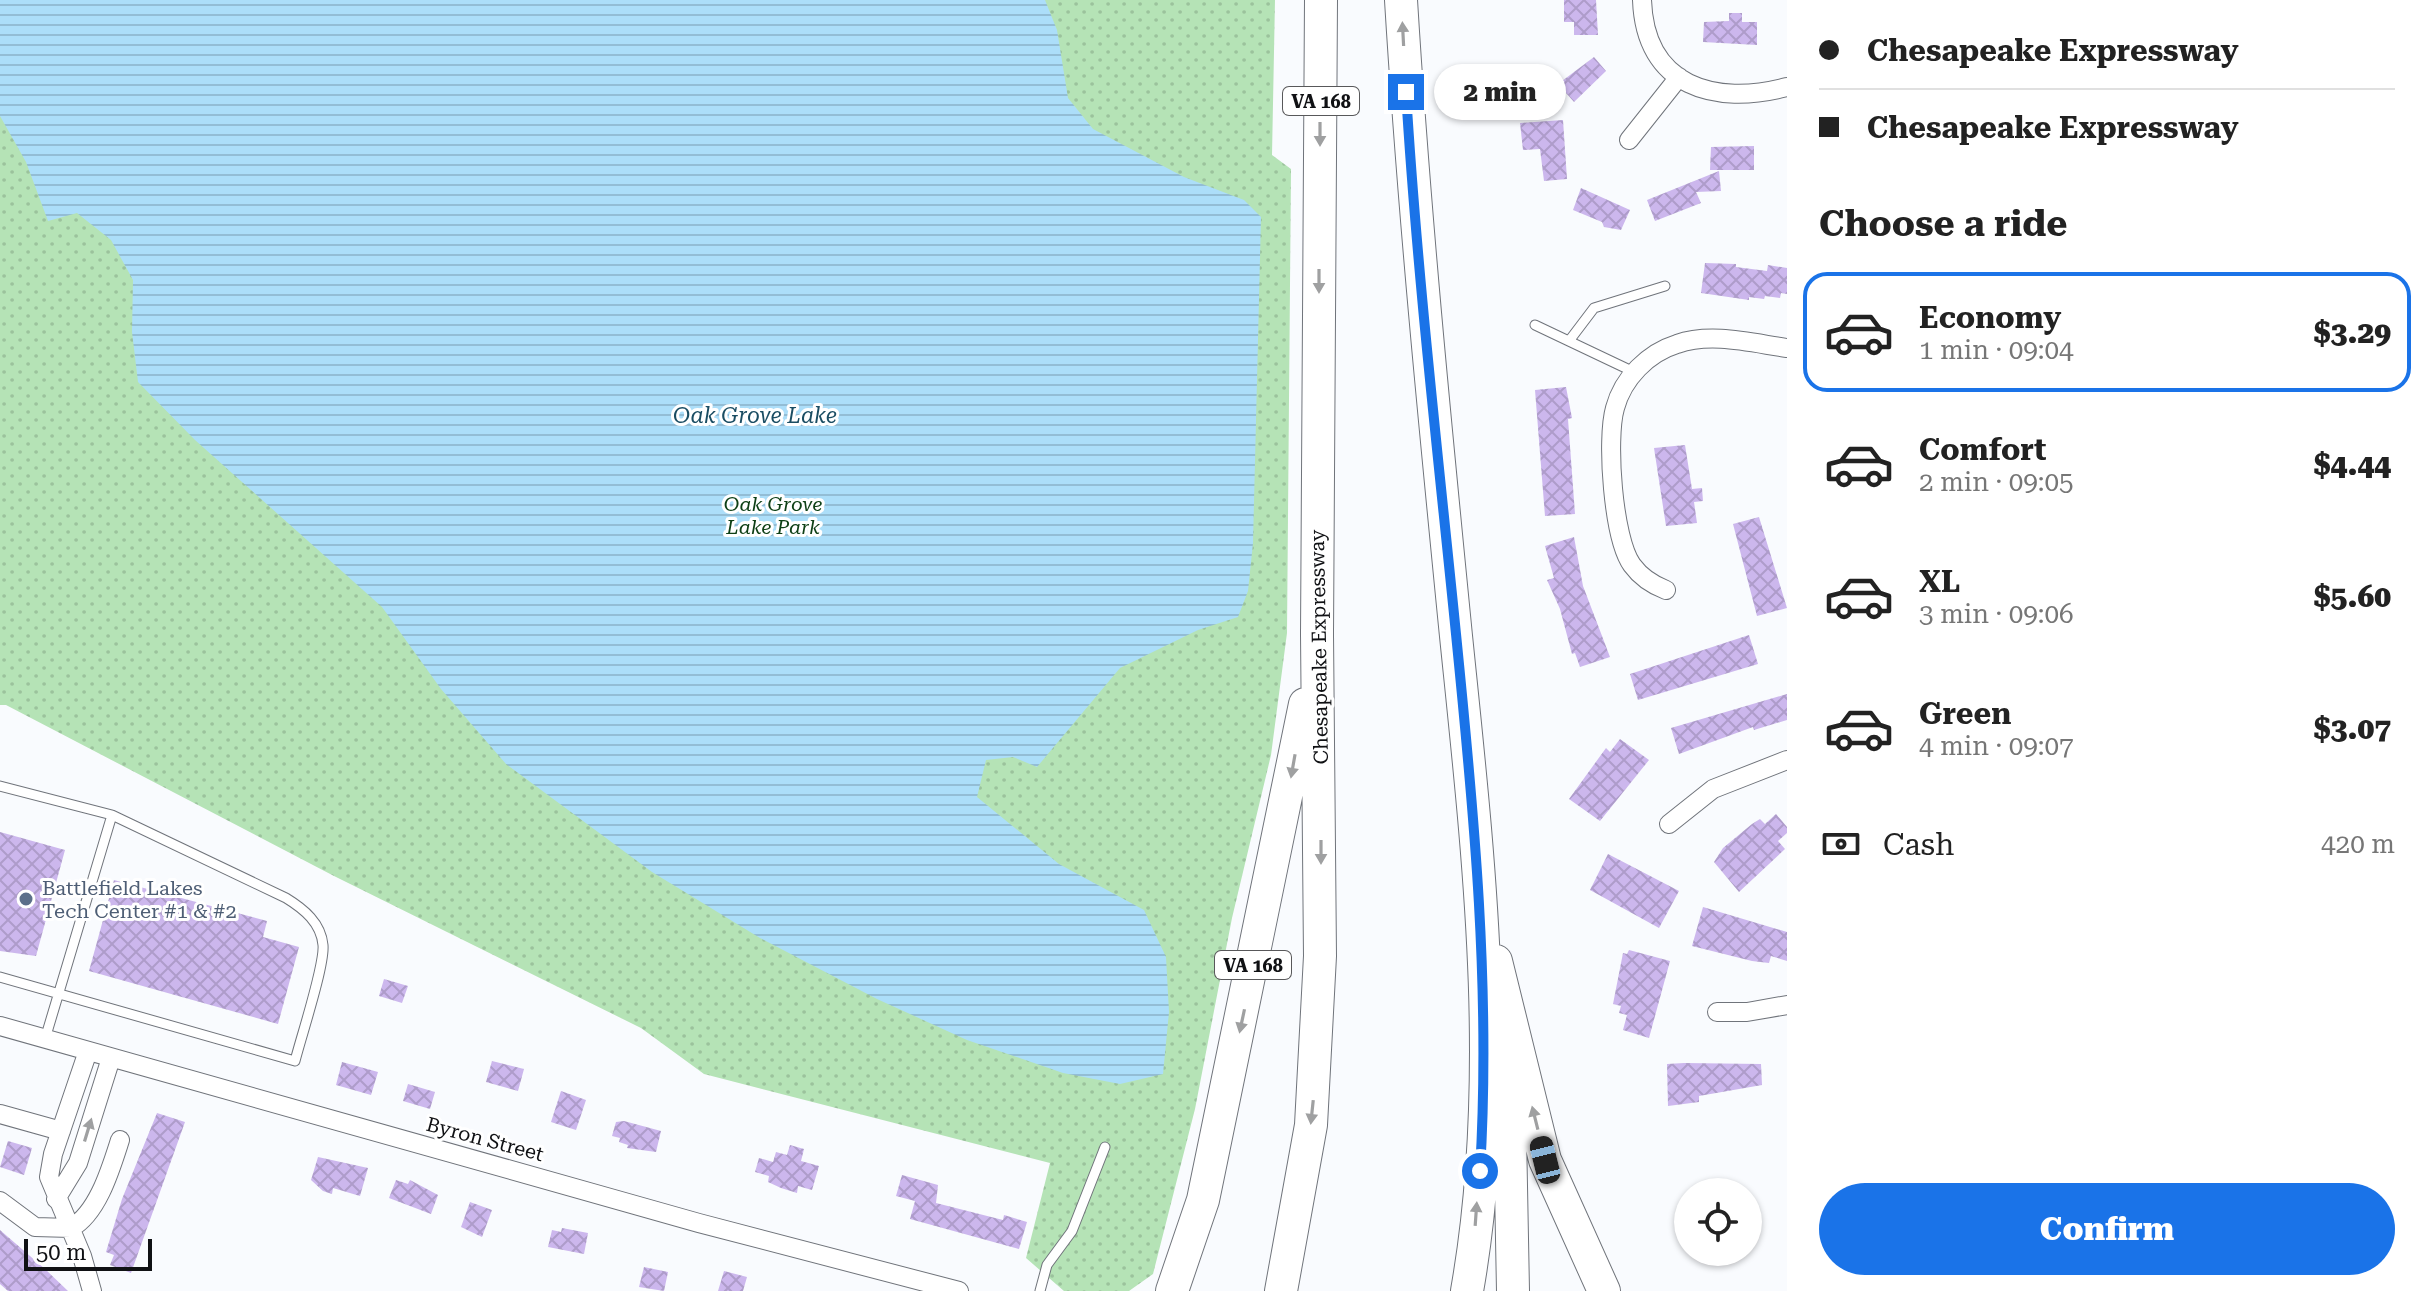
<!DOCTYPE html>
<html lang="en">
<head>
<meta charset="utf-8">
<style>
  :root { --surface:#fff; --page:#f6f6f6; --text:#222; --muted:#767676; --line:#e0e0e0; --accent:#1a73e8 }
  body { margin:0; font-family:"Roboto Serif",serif; background:var(--page); color:var(--text); height:100vh; display:flex; flex-direction:column; font-size:30px; white-space:nowrap }
  * { box-sizing:border-box; margin:0 }
  p { font-size:26px; color:var(--muted) }
  .icon { flex:none; width:44px; height:44px; fill:none; stroke:currentColor; stroke-width:2; stroke-linecap:round; stroke-linejoin:round }
  .map { position:relative; flex:1; overflow:hidden }
  .details { display:flex; flex-direction:column; background:var(--surface); width:640px }
  .details>* { flex:none }
  .hud { display:grid; align-content:center; height:176px; padding:0 32px; background:var(--surface) }
  .controls { position:absolute; left:1674px; top:1178px; display:grid; gap:16px }
  .controls a { display:grid; place-items:center; width:88px; height:88px; border-radius:50%; background:var(--surface); box-shadow:0 2px 6px #0004; font-size:40px }
  .scale { position:absolute; left:24px; bottom:20px; width:128px; box-sizing:border-box; padding-left:8px; border:4px solid #101114; border-top:0; font-size:22px; line-height:28px; white-space:nowrap; color:#101114; -webkit-text-stroke:6px #fff; paint-order:stroke }
  .end { position:absolute; width:36px; height:36px; margin:-18px; border:10px solid #1a73e8; background:#fff; box-shadow:0 0 0 4px #fff }
  .from { border-radius:50% }
  .bubble { position:absolute; height:56px; border-radius:28px; background:var(--surface); box-shadow:0 2px 6px #0004; font-size:26px; font-weight:800; line-height:56px; text-align:center }
  .car { position:absolute; width:24px; height:48px; margin:-24px -12px; border-radius:10px; box-shadow:0 0 6px 2px #0007; background:linear-gradient(#222 24%,#8ab4d8 0 40%,#222 0 76%,#8ab4d8 0 86%,#222 0) }
  .hud b { display:flex; align-items:center; gap:28px; height:76px; font-size:30px }
  .hud b+b { border-top:2px solid var(--line) }
  .hud i { width:20px; height:20px; background:var(--text) }
  ul { padding:0; list-style:none }
  li { display:flex; align-items:center; gap:24px; height:120px; margin:0 16px 12px; padding:0 16px; border:4px solid transparent; border-radius:24px }
  li div { flex:1 }
  li b { display:block; font-size:30px }
  li em { font-style:normal; font-weight:800 }
  li.on { border-color:var(--accent) }
  li>.icon { width:72px; height:72px; stroke-width:1.5 }
  h2 { padding:0 32px; font-size:36px; line-height:96px }
  .pay { display:flex; align-items:center; gap:20px; height:88px; padding:0 32px; font-size:30px }
  .pay p { margin-inline-start:auto }
  .primary-button { display:flex; gap:16px; margin-top:auto; padding:16px 32px }
  .primary-button a { flex:1; height:92px; border-radius:48px; background:var(--accent); color:#fff; font-size:32px; font-weight:800; line-height:92px; text-align:center }
  main { display:flex; flex:1; min-height:0 }
  .map>svg:first-child { display:block }
  .park { fill:url(#park-dots) }
  .water { fill:url(#water-rules) }
  .building { fill:url(#building-cross-hatch) }
  .lines { fill:none; stroke-linecap:round; stroke-linejoin:round }
  .service-casing { stroke:#70747b; stroke-width:11 }
  .minor-casing { stroke:#70747b; stroke-width:20 }
  .motorway-casing { stroke:#70747b; stroke-width:34 }
  .service { stroke:#fff; stroke-width:9 }
  .minor { stroke:#fff; stroke-width:18 }
  .motorway { stroke:#fff; stroke-width:32 }
  .oneway { fill:#9fa0a1 }
  .route { stroke:#1a73e8; stroke-width:10 }
  .service-dot { fill:#5c6f8a; stroke:#fff; stroke-width:3 }
  .labels { text-anchor:middle; dominant-baseline:central; stroke-width:6; stroke-linejoin:round; paint-order:stroke }
  .shield { fill:#fff; stroke:#58585a; stroke-width:2 }
  .shield-label { font-size:18px; font-weight:bold; fill:#101114 }
  .park-label { font-size:20px; font-style:italic; fill:#0e4016; stroke:#fff }
  .street-label { font-size:20px; fill:#101114; stroke:#fff }
  .service-label { font-size:20px; fill:#4e5e75; stroke:#fff; text-anchor:start }
  .water-label { font-size:22px; font-style:italic; fill:#1a4d63; stroke:#fff }
</style>
</head>
<body>
<main>
<div class="map">
<svg width="1787" height="1291" viewBox="0 0 1787 1291">
  <defs>
    <pattern id="park-dots" width="8" height="8" patternUnits="userSpaceOnUse" patternTransform="scale(2)"><rect width="8" height="8" fill="#b5e3b6"/><path d="M2 2h.1M6 6h.1" fill="none" stroke="#9bc29c" stroke-width="1.8" stroke-linecap="round"/></pattern>
    <pattern id="water-rules" width="6" height="5" patternUnits="userSpaceOnUse" patternTransform="scale(2)"><rect width="6" height="5" fill="#acdef9"/><path d="M0 2.5h6" fill="none" stroke="#93bdd5"/></pattern>
    <pattern id="building-cross-hatch" width="8" height="8" patternUnits="userSpaceOnUse" patternTransform="scale(2)"><rect width="8" height="8" fill="#ccb7ed"/><path d="M0 0l8 8M0 8l8-8" fill="none" stroke="#ae9cca"/></pattern>
  </defs>
  <rect width="100%" height="100%" fill="#f9fbfe"/>
  <path class="park" d="M0 0H1275L1272 155 1291 169 1287 633 1271 755 1232 918 1195 1109 1153 1274 1129 1291H1064L1026 1258 1050 1163 704 1074 641 1028 334 876 6 705H0Z"/>
  <path class="water" d="M0 0H1045L1057 30 1068 98 1093 129 1184 177 1244 200 1261 217 1253 543 1248 591 1238 617 1198 630 1120 668 1037 767 1013 757 986 760 977 797 1059 864 1144 910 1166 957 1169 1012 1163 1074 1120 1084 1063 1073 967 1040 877 999 760 938 652 872 506 764 441 689 382 607 195 440 138 382 132 332 133 280 111 240 77 213 48 221 26 162 0 116Z"/>
  <path class="building" d="M1564 0H1596L1598 35H1574V22H1564Z
    M1729 13H1742V22H1757V45L1703 42 1704 22 1729 21Z
    M1594 57 1606 71 1574 102 1558 84Z
    M1563 120 1567 179 1544 181 1540 149 1523 150 1520 123Z
    M1754 146V170H1710L1711 147Z
    M1719 171 1721 191 1696 192 1701 203 1655 221 1647 200Z
    M1581 188 1630 210 1621 230 1604 227 1602 222 1573 210Z
    M1705 263 1736 264V267L1767 271 1768 265 1787 268V294L1781 293 1780 298 1765 296 1764 299 1749 297V300L1701 293Z
    M1566 387 1572 418 1568 419 1575 514 1545 516 1535 390Z
    M1685 445 1692 489 1702 488 1703 501 1694 502 1697 523 1666 526 1654 448Z
    M1759 517 1787 608 1757 616 1733 524Z
    M1574 537 1583 586 1610 657 1580 667 1575 653 1572 654 1560 609 1547 580 1554 578 1545 546Z
    M1749 635 1758 664 1638 700 1630 674Z
    M1787 694V720L1754 730 1753 727 1679 754 1671 728Z
    M1620 739 1649 760 1600 821 1569 799 1606 748 1610 752Z
    M1776 814 1787 827V833L1778 841 1785 849 1739 892 1714 862 1723 848 1752 824 1760 819 1765 824Z
    M0 832 65 850 36 956 0 951Z
    M1608 854 1679 891 1659 928 1590 890Z
    M114 880 267 921 263 937 299 947 278 1024 89 971Z
    M1703 907 1787 932V961L1771 956 1769 963 1752 961 1692 946Z
    M1629 950 1670 961 1649 1038 1623 1030 1627 1015 1619 1013 1621 1006 1613 1004 1623 953 1627 954Z
    M384 979 408 986 402 1003 379 996Z
    M492 1061 524 1069 518 1091 486 1082Z
    M342 1062 378 1072 371 1095 336 1085Z
    M1684 1063 1761 1064 1762 1085 1699 1096V1102L1668 1106 1667 1064Z
    M408 1084 435 1092 430 1109 403 1101Z
    M561 1091 586 1100 576 1130 551 1122Z
    M157 1113 185 1122 131 1273 110 1265 114 1255 106 1252 122 1199Z
    M624 1121 661 1131 656 1152 627 1148 628 1145 619 1142 620 1138 612 1136 616 1122Z
    M8 1141 32 1148 24 1175 0 1167Z
    M790 1145 804 1149 801 1161 819 1166 812 1190 798 1186 797 1193 781 1188 768 1182 769 1176 755 1172 759 1158 773 1162 776 1152 787 1155Z
    M318 1157 368 1168 360 1196 333 1188 332 1194 323 1191 311 1180Z
    M902 1175 938 1185 936 1203 1003 1220 1004 1215 1027 1222 1019 1249 910 1219 915 1201 896 1196Z
    M396 1180 408 1184 410 1180 438 1195 431 1214 389 1198Z
    M470 1202 492 1210 482 1237 461 1227Z
    M562 1228 588 1233 584 1254 548 1247 552 1230 561 1232Z
    M0 1230 45 1269 68 1291H8L0 1284Z
    M644 1267 668 1272 664 1291 639 1287Z
    M724 1271 747 1277 743 1291H718Z"/>
  <g class="lines">
    <defs>
      <path id="service" d="M1535 325 1634 372
        M1569 341 1594 308 1665 286
        M0 786 112 815 45 1039
        M0 977 295 1061C301 1037 325 965 323 945 321 923 304 909 286 898L112 815
        M1040 1291 1047 1265 1072 1231 1105 1147"/>
      <path id="minor" d="M1642 0C1645 87 1715 106 1787 87
        M1629 140 1679 77
        M1666 590C1653 585 1640 576 1632 565 1613 539 1606 439 1615 408 1623 378 1648 353 1677 344 1711 332 1752 343 1787 348
        M1669 824 1713 789 1787 760
        M1717 1012H1747L1787 1005
        M0 1026 699 1223 959 1291
        M88 1051 53 1154 49 1177 82 1256 92 1291
        M0 1114 61 1131
        M56 1199 78 1163 111 1058
        M0 1201 35 1227 71 1228C98 1213 111 1168 120 1140"/>
      <path id="motorway" d="M1401 0C1414 213 1435 424 1456 636 1478 851 1505 1075 1467 1291
        M1496 961 1545 1160 1604 1291
        M1501 1063 1510 1134 1513 1291
        M1172 1291 1203 1200 1305 704
        M1281 1291 1311 1125 1320 956 1317 634 1321 0"/>
    </defs>
    <use href="#service" class="service-casing"/>
    <use href="#minor" class="minor-casing"/>
    <use href="#motorway" class="motorway-casing"/>
    <use href="#service" class="service"/>
    <use href="#minor" class="minor"/>
    <use href="#motorway" class="motorway"/>
  </g>
  <defs><path id="oneway-solid" d="M-6-.8H1V-3.2L6.5 0L1 3.2V.8H-6Z" transform="scale(2)"/></defs>
  <g class="oneway">
    <use href="#oneway-solid" transform="translate(1403 34) rotate(-93)"/>
    <use href="#oneway-solid" transform="translate(1320 134) rotate(90)"/>
    <use href="#oneway-solid" transform="translate(1319 281) rotate(90)"/>
    <use href="#oneway-solid" transform="translate(1293 766) rotate(100)"/>
    <use href="#oneway-solid" transform="translate(1321 852) rotate(90)"/>
    <use href="#oneway-solid" transform="translate(1242 1021) rotate(102)"/>
    <use href="#oneway-solid" transform="translate(1312 1112) rotate(96)"/>
    <use href="#oneway-solid" transform="translate(1535 1118) rotate(-104)"/>
    <use href="#oneway-solid" transform="translate(88 1130) rotate(-73)"/>
    <use href="#oneway-solid" transform="translate(1476 1214) rotate(-86)"/>
  </g>
  <g class="lines">
    <path class="route" d="M1406 92C1417 273 1438 454 1456 634 1474 813 1491 991 1480 1171"/>
  </g>
  <circle class="service-dot" cx="26" cy="899" r="8"/>
  <g class="labels">
    <g class="shield">
      <rect x="1283" y="87" width="76" height="28" rx="6"/>
      <rect x="1215" y="951" width="76" height="28" rx="6"/>
    </g>
    <g class="shield-label">
      <text x="1321" y="101">VA 168</text>
      <text x="1253" y="965">VA 168</text>
    </g>
    <g class="park-label">
      <text x="773" y="504">Oak Grove<tspan x="773" dy="23">Lake Park</tspan></text>
    </g>
    <g class="street-label">
      <text transform="translate(1319 647) rotate(-91)">Chesapeake Expressway</text>
      <text transform="translate(485 1139) rotate(15)">Byron Street</text>
    </g>
    <g class="service-label">
      <text x="42" y="888">Battlefield Lakes<tspan x="42" dy="23">Tech Center #1 &amp; #2</tspan></text>
    </g>
    <g class="water-label">
      <text x="755" y="415">Oak Grove Lake</text>
    </g>
  </g>
</svg>
<div class="controls">
<a><svg class="icon" aria-label="locate" viewBox="0 0 24 24"><circle cx="12" cy="12" r="6"/><path d="M12 2v4M12 18v4M2 12h4M18 12h4"/></svg></a>
</div>
<div class="scale">50 m</div>
<i class="end from" style="left:1480px;top:1171px"></i>
<i class="end" style="left:1406px;top:92px"></i>
<div class="bubble" style="left:1434px;top:64px;width:132px">2 min</div>
<i class="car" style="left:1545px;top:1160px;rotate:346deg"></i>
</div>
<section class="details">
<div class="hud">
<b><i class="from"></i>Chesapeake Expressway</b>
<b><i></i>Chesapeake Expressway</b>
</div>
<h2>Choose a ride</h2>
<ul>
<li class="on"><svg class="icon" aria-label="car" viewBox="0 0 24 24"><path d="M5 17H2v-5l4-1 3-4h7l3 4 3 1v5h-3M9 17h6M6 11h13"/><circle cx="7" cy="17" r="2"/><circle cx="17" cy="17" r="2"/></svg><div><b>Economy</b><p>1 min · 09:04</p></div><em>$3.29</em></li>
<li><svg class="icon" aria-label="car" viewBox="0 0 24 24"><path d="M5 17H2v-5l4-1 3-4h7l3 4 3 1v5h-3M9 17h6M6 11h13"/><circle cx="7" cy="17" r="2"/><circle cx="17" cy="17" r="2"/></svg><div><b>Comfort</b><p>2 min · 09:05</p></div><em>$4.44</em></li>
<li><svg class="icon" aria-label="car" viewBox="0 0 24 24"><path d="M5 17H2v-5l4-1 3-4h7l3 4 3 1v5h-3M9 17h6M6 11h13"/><circle cx="7" cy="17" r="2"/><circle cx="17" cy="17" r="2"/></svg><div><b>XL</b><p>3 min · 09:06</p></div><em>$5.60</em></li>
<li><svg class="icon" aria-label="car" viewBox="0 0 24 24"><path d="M5 17H2v-5l4-1 3-4h7l3 4 3 1v5h-3M9 17h6M6 11h13"/><circle cx="7" cy="17" r="2"/><circle cx="17" cy="17" r="2"/></svg><div><b>Green</b><p>4 min · 09:07</p></div><em>$3.07</em></li>
</ul>
<div class="pay"><svg class="icon" aria-label="cash" viewBox="0 0 24 24"><path d="M3 7h18v10H3z"/><circle cx="12" cy="12" r="2"/></svg>Cash<p>420 m</p></div>
<div class="primary-button"><a>Confirm</a></div>
</section>
</main>
</body>
</html>
